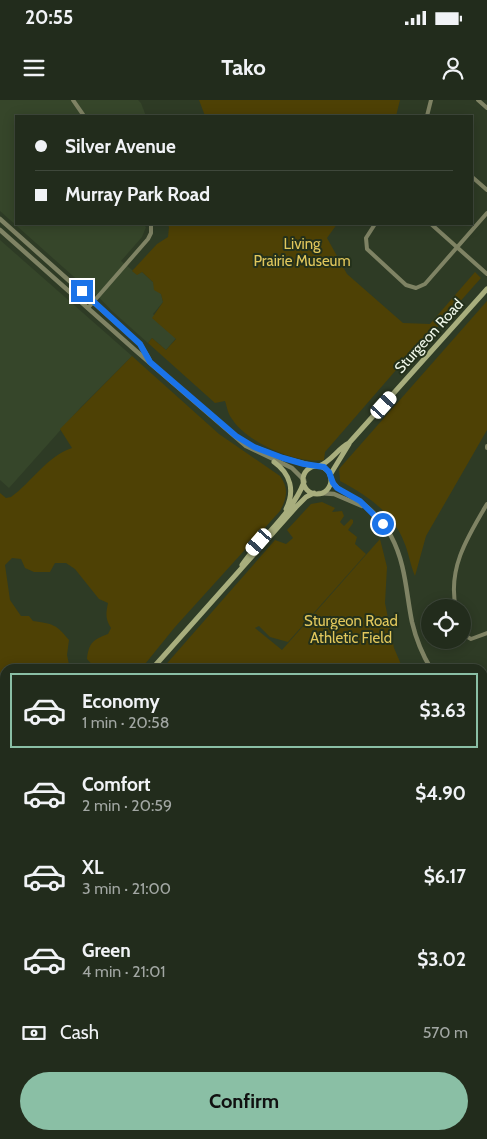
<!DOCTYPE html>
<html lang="en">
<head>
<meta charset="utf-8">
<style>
  :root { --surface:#222c1c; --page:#2e3829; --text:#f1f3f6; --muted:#a2a7a3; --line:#3f483b; --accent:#8abfa5 }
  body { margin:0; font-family:Cabin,sans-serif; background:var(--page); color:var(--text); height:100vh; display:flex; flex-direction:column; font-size:19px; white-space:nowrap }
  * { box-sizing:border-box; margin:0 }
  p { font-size:16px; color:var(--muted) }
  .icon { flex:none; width:28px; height:28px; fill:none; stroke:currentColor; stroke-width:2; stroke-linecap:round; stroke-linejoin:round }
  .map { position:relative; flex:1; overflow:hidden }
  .panel { position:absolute; left:0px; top:564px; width:488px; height:476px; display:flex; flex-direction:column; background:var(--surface); border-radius:15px 15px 0 0; box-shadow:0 2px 12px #0003,0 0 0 1px var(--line) }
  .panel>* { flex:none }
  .top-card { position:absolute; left:15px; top:15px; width:458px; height:110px; border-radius:0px; box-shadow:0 2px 12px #0003,0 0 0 1px var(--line); display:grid; align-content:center; height:110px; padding:0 20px; background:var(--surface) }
  .tools { position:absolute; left:421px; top:499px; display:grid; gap:10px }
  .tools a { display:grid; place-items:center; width:50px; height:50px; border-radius:50%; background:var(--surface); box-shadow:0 2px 12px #0003,0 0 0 1px var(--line); font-size:25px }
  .end { position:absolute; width:22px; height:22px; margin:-11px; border:6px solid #1a73e8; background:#fff; box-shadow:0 0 0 2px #fff }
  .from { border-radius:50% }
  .car { position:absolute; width:15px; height:30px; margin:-15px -8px; border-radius:6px; box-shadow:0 0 4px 1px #0007; background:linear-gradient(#fff 24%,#345 0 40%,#fff 0 76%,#345 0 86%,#fff 0) }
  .top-card b { display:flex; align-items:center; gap:18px; height:48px; font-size:19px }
  .top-card b+b { border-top:1px solid var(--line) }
  .top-card i { width:12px; height:12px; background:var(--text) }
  ul { padding:9px 0 0; list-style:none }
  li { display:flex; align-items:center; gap:15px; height:75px; margin:0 10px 8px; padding:0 10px; border:2px solid transparent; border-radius:0px }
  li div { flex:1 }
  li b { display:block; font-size:19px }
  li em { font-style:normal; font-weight:700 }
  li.on { border-color:var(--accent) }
  li>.icon { width:45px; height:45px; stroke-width:1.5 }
  .pay { display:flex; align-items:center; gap:12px; height:55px; padding:0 20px; font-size:19px }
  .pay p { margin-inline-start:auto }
  .cta { display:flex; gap:10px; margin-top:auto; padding:10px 20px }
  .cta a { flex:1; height:58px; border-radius:30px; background:var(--accent); color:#111; font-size:20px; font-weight:700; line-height:58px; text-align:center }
  .status { display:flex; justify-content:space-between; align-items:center; height:35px; padding:0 25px; background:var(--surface); direction:ltr }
  .status svg { height:14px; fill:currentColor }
  header { display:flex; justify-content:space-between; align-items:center; height:65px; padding:0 20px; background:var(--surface); font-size:22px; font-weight:700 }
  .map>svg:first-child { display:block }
  .built { fill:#36462a }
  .green { fill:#4e4105 }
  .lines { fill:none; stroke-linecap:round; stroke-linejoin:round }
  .minor { stroke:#7f8364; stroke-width:4 }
  .tertiary { stroke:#7f8364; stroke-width:4.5 }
  .secondary { stroke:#a8ae7d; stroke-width:5 }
  .rail-casing { stroke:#929c8a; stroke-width:3 }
  .rail { stroke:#24311b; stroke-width:1; stroke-dasharray:4; stroke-linecap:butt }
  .route { stroke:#1a73e8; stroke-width:6 }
  .labels { text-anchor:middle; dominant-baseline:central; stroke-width:4; stroke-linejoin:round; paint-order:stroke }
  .park-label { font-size:15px; fill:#e1c75c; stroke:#24311b }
  .street-label { font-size:15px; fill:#eff7e9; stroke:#24311b }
</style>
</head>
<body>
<div class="status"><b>20:55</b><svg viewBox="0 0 49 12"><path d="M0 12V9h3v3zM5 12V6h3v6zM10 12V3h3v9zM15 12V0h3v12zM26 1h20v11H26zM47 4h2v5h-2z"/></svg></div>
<header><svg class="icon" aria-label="menu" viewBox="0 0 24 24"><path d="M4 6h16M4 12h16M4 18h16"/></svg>Tako<svg class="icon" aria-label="person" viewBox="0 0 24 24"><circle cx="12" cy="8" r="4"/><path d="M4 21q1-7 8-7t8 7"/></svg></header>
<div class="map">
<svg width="487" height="1039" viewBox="0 0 487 1039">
  <rect width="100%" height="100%" fill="#2e3b25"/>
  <path class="built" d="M0 0H138L141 3 146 16H16V124H143L146 127 142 137 121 161 137 174 142 172 153 182 161 194 163 202 153 214 176 238 166 250 152 238 148 243 112 211 91 189 82 184 0 111Z
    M0 140 132 256 81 307 9 388 0 380Z"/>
  <path class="green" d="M199 0H400L396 16H205Z
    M167 124H337L327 138 347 174 403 223 430 224 475 172 481 178 418 249 416 247 325 352 324 360C298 365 246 342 232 319 228 314 227 307 225 301L215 303 148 243 152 238 166 250 176 239 152 218 163 202 161 194 154 190 153 182 142 172 137 175 132 171 157 144 168 137 169 127Z
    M487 201V330L426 436 415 476C410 465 409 453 404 442 393 412 366 395 340 381L339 369Z
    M132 256 219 334 280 376C289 388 287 398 280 411L175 527 141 569H96L87 559C89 542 93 540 108 534L111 528C105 519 106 513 108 503L99 499 75 469 66 463H55L50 472H34L25 468 21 459 12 458 5 465 10 500 21 516H29L33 521C53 524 56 524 69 540L67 555 70 569H5V655L0 661V393L6 398 11 397C32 382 47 356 72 348L60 329Z
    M322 402 335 408 332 412 342 411 344 416 340 422 344 426 351 419 353 420V423L348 430 357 437 355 444 366 454 288 542 270 537 259 526 255 528 282 550 380 439 387 467 385 503 394 548 403 569H162L275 440 286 444 293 438 287 430 311 404Z
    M0 798 5 802V957L0 963Z
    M0 1001 5 1006V1035H39L37 1039H0Z
    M250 1035H376L382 1039H247Z"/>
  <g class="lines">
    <path class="minor" d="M73 0 84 16
      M478 0 487 8
      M427 16 431 0
      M471 76 487 90
      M375 124 366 138 367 149 406 185 416 188 425 184 487 113
      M431 124 487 174
      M88 208 148 139 151 133V124
      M487 346V348
      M456 508C447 469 468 436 487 404
      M462 530 464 535 471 539 487 533
      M482 782 487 786
      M482 807 487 802
      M482 841 487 845
      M482 903 487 898
      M482 976 487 979"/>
    <path class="tertiary" d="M0 119 140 244 149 259
      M0 130 135 250 246 346 292 368 304 380
      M247 344 283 358 315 366
      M331 379C337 392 350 394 361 402 373 411 384 423 391 436 406 464 406 493 412 522 416 539 422 554 431 569
      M319 393 334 394 362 406
      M482 628 487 632
      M482 959 487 954
      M482 971 487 966
      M412 1039 416 1035
      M423 1039 426 1035"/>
    <path class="secondary" d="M274 362C291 374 295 391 286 409
      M319 366C332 361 337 349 349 343L487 189
      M303 380a14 14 0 1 1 28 0a14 14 0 1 1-28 0Z
      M330 375 349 344
      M242 465C261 437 292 414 304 382
      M152 569 296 407 306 397 314 393
      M0 723 5 717
      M0 741 5 735
      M0 774 5 777
      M0 783 5 786
      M402 1035 409 1039"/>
    <defs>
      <path id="rail" d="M0 796 5 799
        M380 1035 386 1039"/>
    </defs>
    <use href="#rail" class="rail-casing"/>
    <use href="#rail" class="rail"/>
  </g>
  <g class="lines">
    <path class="route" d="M82 191 140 244 150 262 236 336 254 347 283 358 304 364 324 367 329 372 333 383 337 388 360 401 383 424"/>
  </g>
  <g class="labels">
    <g class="park-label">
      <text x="302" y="144">Living<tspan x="302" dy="17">Prairie Museum</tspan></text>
      <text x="351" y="521">Sturgeon Road<tspan x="351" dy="17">Athletic Field</tspan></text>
    </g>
    <g class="street-label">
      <text transform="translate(429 236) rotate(-48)">Sturgeon Road</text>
    </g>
  </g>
</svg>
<div class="tools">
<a><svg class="icon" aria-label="locate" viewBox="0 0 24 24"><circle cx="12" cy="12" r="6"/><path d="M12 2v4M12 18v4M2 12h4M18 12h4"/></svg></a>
</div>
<i class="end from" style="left:383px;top:424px"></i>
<i class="end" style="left:82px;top:191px"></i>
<i class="car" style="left:384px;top:305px;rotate:42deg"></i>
<i class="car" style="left:259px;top:442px;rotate:221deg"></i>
<div class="top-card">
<b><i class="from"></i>Silver Avenue</b>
<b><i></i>Murray Park Road</b>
</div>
<section class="panel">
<ul>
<li class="on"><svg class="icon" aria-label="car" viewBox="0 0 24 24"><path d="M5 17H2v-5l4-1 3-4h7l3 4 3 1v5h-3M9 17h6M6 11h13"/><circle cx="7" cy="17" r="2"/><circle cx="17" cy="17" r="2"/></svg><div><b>Economy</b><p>1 min · 20:58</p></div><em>$3.63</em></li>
<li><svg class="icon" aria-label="car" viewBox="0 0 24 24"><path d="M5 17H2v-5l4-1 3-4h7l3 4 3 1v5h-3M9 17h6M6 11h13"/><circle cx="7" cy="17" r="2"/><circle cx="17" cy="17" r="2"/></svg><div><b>Comfort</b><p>2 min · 20:59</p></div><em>$4.90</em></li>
<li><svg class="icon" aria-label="car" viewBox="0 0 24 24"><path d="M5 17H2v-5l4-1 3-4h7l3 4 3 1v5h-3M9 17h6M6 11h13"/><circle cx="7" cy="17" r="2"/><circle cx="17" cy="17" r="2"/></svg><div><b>XL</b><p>3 min · 21:00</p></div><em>$6.17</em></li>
<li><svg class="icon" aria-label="car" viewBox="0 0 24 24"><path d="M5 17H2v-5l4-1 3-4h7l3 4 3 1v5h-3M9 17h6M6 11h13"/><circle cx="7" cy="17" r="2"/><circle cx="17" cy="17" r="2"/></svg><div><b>Green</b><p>4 min · 21:01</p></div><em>$3.02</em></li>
</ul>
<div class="pay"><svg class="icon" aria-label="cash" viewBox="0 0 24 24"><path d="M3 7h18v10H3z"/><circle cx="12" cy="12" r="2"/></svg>Cash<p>570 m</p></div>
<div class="cta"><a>Confirm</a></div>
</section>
</div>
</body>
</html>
